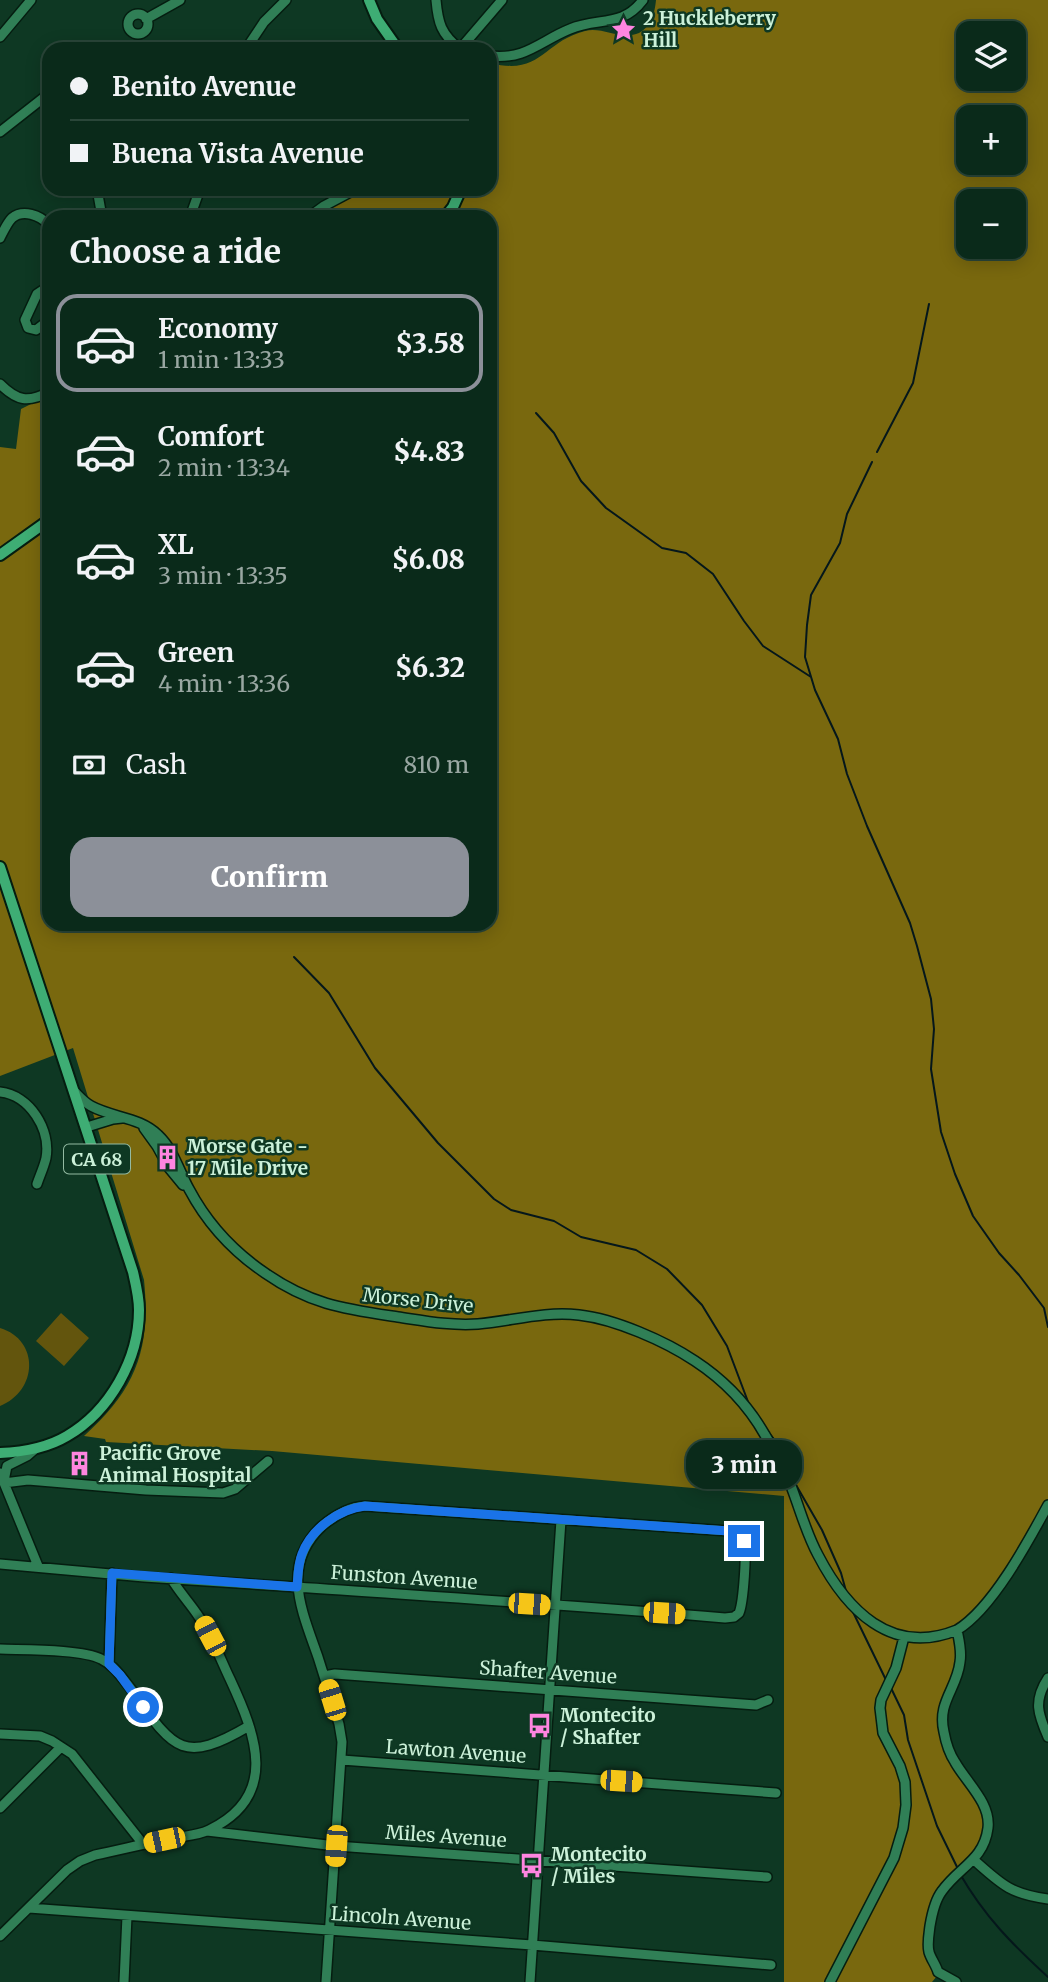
<!DOCTYPE html>
<html lang="en">
<head>
<meta charset="utf-8">
<style>
  :root { --surface:#0a2a1a; --page:#133223; --text:#f1f3f6; --muted:#99a7a2; --line:#2a4639; --accent:#8c9099 }
  body { margin:0; font-family:Merriweather,serif; background:var(--page); color:var(--text); height:100vh; display:flex; flex-direction:column; font-size:26px; white-space:nowrap }
  * { box-sizing:border-box; margin:0 }
  p { font-size:23px; color:var(--muted) }
  .icon { flex:none; width:38px; height:38px; fill:none; stroke:currentColor; stroke-width:2; stroke-linecap:round; stroke-linejoin:round }
  .map { position:relative; flex:1; overflow:hidden }
  .drawer { position:absolute; left:42px; top:210px; width:455px; height:721px; display:flex; flex-direction:column; background:var(--surface); border-radius:21px; box-shadow:0 4px 18px #0003,0 0 0 2px var(--line) }
  .drawer>* { flex:none }
  .hud { position:absolute; left:42px; top:42px; width:455px; height:154px; border-radius:21px; box-shadow:0 4px 18px #0003,0 0 0 2px var(--line); display:grid; align-content:center; height:154px; padding:0 28px; background:var(--surface) }
  .buttons { position:absolute; left:956px; top:21px; display:grid; gap:14px }
  .buttons a { display:grid; place-items:center; width:70px; height:70px; border-radius:14px; background:var(--surface); box-shadow:0 4px 18px #0003,0 0 0 2px var(--line); font-size:35px }
  .end { position:absolute; width:32px; height:32px; margin:-16px; border:9px solid #1a73e8; background:#fff; box-shadow:0 0 0 4px #fff }
  .from { border-radius:50% }
  .bubble { position:absolute; height:49px; border-radius:21px; background:var(--surface); box-shadow:0 4px 18px #0003,0 0 0 2px var(--line); font-size:23px; font-weight:800; line-height:49px; text-align:center }
  .car { position:absolute; width:21px; height:42px; margin:-21px -10px; border-radius:9px; box-shadow:0 0 5px 2px #0007; background:linear-gradient(#f5c518 24%,#345 0 40%,#f5c518 0 76%,#345 0 86%,#f5c518 0) }
  .hud b { display:flex; align-items:center; gap:24px; height:66px; font-size:26px }
  .hud b+b { border-top:2px solid var(--line) }
  .hud i { width:18px; height:18px; background:var(--text) }
  ul { padding:0; list-style:none }
  li { display:flex; align-items:center; gap:21px; height:98px; margin:0 14px 10px; padding:0 14px; border:4px solid transparent; border-radius:21px }
  li div { flex:1 }
  li b { display:block; font-size:26px }
  li em { font-style:normal; font-weight:800 }
  li.current { border-color:var(--accent) }
  li>.icon { width:63px; height:63px; stroke-width:1.5 }
  h2 { padding:0 28px; font-size:32px; line-height:84px }
  .pay { display:flex; align-items:center; gap:18px; height:77px; padding:0 28px; font-size:26px }
  .pay p { margin-inline-start:auto }
  .action { display:flex; gap:14px; margin-top:auto; padding:14px 28px }
  .action a { flex:1; height:80px; border-radius:21px; background:var(--accent); color:#fff; font-size:28px; font-weight:800; line-height:80px; text-align:center }
  .map>svg:first-child { display:block }
  .green { fill:#63550d }
  .forest { fill:#79680e; fill-rule:evenodd }
  .lines { fill:none; stroke-linecap:round; stroke-linejoin:round }
  .stream { stroke:#05171b; stroke-width:2 }
  .minor-casing { stroke:#051d10; stroke-width:12 }
  .major-casing { stroke:#051d10; stroke-width:14 }
  .minor { stroke:#307f56; stroke-width:9 }
  .major { stroke:#3ead74; stroke-width:10 }
  .route { stroke:#1a73e8; stroke-width:9 }
  .labels { text-anchor:middle; dominant-baseline:central; stroke-width:5; stroke-linejoin:round; paint-order:stroke }
  .shield { fill:#0e3823; stroke:#93baa2; stroke-width:2 }
  .shield-label { font-size:18px; font-weight:bold; fill:#ccf1d9 }
  .poi-label { font-size:19px; font-weight:bold; fill:#ccf1d9; stroke:#0e3823; text-anchor:start }
  .street-label { font-size:19px; fill:#ccf1d9; stroke:#0e3823 }
</style>
</head>
<body>
<div class="map">
<svg width="1048" height="1982" viewBox="0 0 1048 1982">
  <rect width="100%" height="100%" fill="#0e3823"/>
  <path class="green" d="M61 1313 89 1338 64 1366 36 1341Z
    M0 1328C40 1340 38 1391 0 1406Z"/>
  <path class="forest" d="M656 0H1048V1505L992 1595 957 1630 961 1651 943 1709 946 1743 986 1813 985 1838 941 1891 929 1937 937 1976 932 1982H784V1496L272 1451 106 1442 105 1439 84 1436C136 1389 151 1349 144 1280L73 1048 0 1076V447L16 449 21 409 49 395V924H490V217H309L356 189H490V63C542 76 542 42 585 31 602 26 621 41 639 33 651 27 655 12 656 0ZM968 33H1013V79H968ZM968 117H1013V163H968ZM968 201H1013V247H968Z"/>
  <g class="lines">
    <path class="stream" d="M536 413 554 433 581 481 606 508 662 548 686 553 713 574 744 621 763 646 811 677
      M877 452 913 383 929 304
      M872 462 847 514 840 543 811 595 807 625 805 657 815 690 838 739 847 774 867 826 910 923 917 946 931 999 934 1029 931 1069 941 1132 955 1174 973 1216 999 1253 1019 1275 1044 1308 1048 1327
      M294 957 329 993 375 1068 438 1143 494 1199 511 1210 554 1221 581 1237 636 1250 667 1269 702 1305 727 1346 750 1407
      M767 1431 783 1450 792 1478 822 1530 841 1573 846 1591
      M852 1610 886 1680
      M891 1688 904 1715 908 1740 937 1826 958 1869
      M960 1874C985 1917 1012 1944 1048 1977"/>
    <defs>
      <path id="minor" d="M436 0C438 23 441 34 460 49
        M128 24a10 10 0 1 1 20 0a10 10 0 1 1-20 0Z
        M146 19 180 0
        M0 37 31 0
        M246 49 264 22 286 0
        M460 49 502 0
        M490 56C526 60 540 41 570 29 598 17 622 28 643 0
        M0 132 47 95
        M97 189 102 217
        M190 217 200 189
        M309 217 324 206 356 189
        M0 238C3 232 7 223 12 218 23 209 40 215 49 225
        M49 292 43 290 37 294 25 320 28 328 36 330 49 320
        M0 384C17 401 28 403 49 392
        M74 1091C79 1096 84 1102 91 1106 113 1118 140 1117 158 1135 174 1150 179 1171 189 1189 207 1223 234 1252 265 1273 311 1305 345 1309 398 1317 425 1321 451 1326 478 1324 512 1321 544 1311 579 1315 615 1319 665 1341 695 1361 724 1380 748 1405 765 1435 775 1451 784 1468 791 1486 800 1509 806 1533 818 1555 846 1609 891 1657 957 1630
        M0 1092C30 1095 51 1130 46 1158 44 1167 40 1175 37 1184
        M87 1127 113 1119 122 1118
        M144 1128 157 1146 169 1168 183 1185
        M0 1473 38 1566
        M4 1481 7 1466 27 1456 35 1449
        M4 1483 28 1480 146 1490 223 1493 235 1489 268 1461
        M0 1564 144 1577 297 1587C440 1597 583 1606 725 1618L734 1617 739 1613C743 1604 748 1548 743 1540 740 1534 735 1533 729 1531L365 1506C349 1507 334 1516 322 1526 280 1565 302 1611 318 1657 325 1679 332 1701 339 1724L342 1742 326 1982
        M0 1649C23 1650 82 1649 101 1659 114 1665 122 1678 131 1689 173 1748 181 1766 249 1726
        M109 1664 112 1573
        M324 1676 335 1674 756 1705 768 1700
        M1048 1678C1033 1701 1038 1714 1048 1737
        M0 1734 40 1736 52 1741 72 1754 143 1844
        M342 1760 776 1793
        M0 1808 61 1747
        M207 1831 336 1846 767 1877
        M974 1860C1001 1884 1010 1894 1048 1899
        M29 1908 532 1945 771 1965
        M0 1936 67 1870 80 1861 95 1855C119 1850 143 1844 168 1839 181 1836 197 1836 209 1830 280 1796 256 1735 230 1679 220 1658 212 1636 199 1617 190 1603 179 1592 171 1578
        M938 1972C936 1965 931 1959 929 1952 927 1944 929 1934 930 1926 932 1914 935 1900 942 1891 959 1867 984 1860 988 1828 991 1803 966 1782 955 1762 949 1753 946 1743 944 1732 937 1702 957 1689 960 1662 962 1651 959 1640 957 1630 992 1609 1028 1542 1048 1505
        M938 1972 956 1982
        M124 1982 127 1916
        M530 1982 561 1520
        M830 1982 894 1858 903 1828 906 1805 905 1782 900 1766 883 1733 880 1708 881 1700 896 1668 904 1637"/>
      <path id="major" d="M369 0 377 19 398 49
        M445 217 453 207 461 189
        M0 555 49 520
        M0 867 133 1272C136 1285 139 1297 139 1310 139 1359 110 1411 67 1436 47 1448 23 1452 0 1453"/>
    </defs>
    <use href="#minor" class="minor-casing"/>
    <use href="#major" class="major-casing"/>
    <use href="#minor" class="minor"/>
    <use href="#major" class="major"/>
  </g>
  <g class="lines">
    <path class="route" d="M143 1707 120 1675 109 1664 112 1573 297 1587C298 1576 298 1564 302 1554 311 1529 339 1509 365 1506L729 1531 738 1535 744 1541"/>
  </g>
  <defs>
    <symbol id="sight-bare" viewBox="-9 -9 18 18"><path d="M0-6L1.8-2.2L6-1.7L2.9 1.2L3.7 5.4L0 3.3L-3.7 5.4L-2.9 1.2L-6-1.7L-1.8-2.2Z" fill="#fe85e0" stroke="#0e3823" stroke-width="2.5" paint-order="stroke"/></symbol>
    <symbol id="building-bare" viewBox="-9 -9 18 18"><path d="M-4-6H4V6H1V3H-1V6H-4ZM-2.5-4.3h1.7v1.8h-1.7ZM.8-4.3h1.7v1.8H.8ZM-2.5-1h1.7V.8h-1.7ZM.8-1h1.7V.8H.8Z" fill="#fe85e0" stroke="#0e3823" stroke-width="2.5" paint-order="stroke"/></symbol>
    <symbol id="bus-bare" viewBox="-9 -9 18 18"><path d="M-5-6H5V4H4V6H2V4H-2V6H-4V4H-5ZM-3.5-4V0h7V-4ZM-3.5 1.2v1.5H-2V1.2ZM2 1.2v1.5H3.5V1.2Z" fill="#fe85e0" stroke="#0e3823" stroke-width="2.5" paint-order="stroke"/></symbol>
  </defs>
  <g fill-rule="evenodd">
    <use href="#sight-bare" x="606" y="12" width="35" height="35"/>
    <use href="#building-bare" x="150" y="1140" width="35" height="35"/>
    <use href="#building-bare" x="62" y="1446" width="35" height="35"/>
    <use href="#bus-bare" x="522" y="1708" width="35" height="35"/>
    <use href="#bus-bare" x="514" y="1848" width="35" height="35"/>
  </g>
  <g class="labels">
    <rect class="shield" x="64" y="1144.5" width="66" height="29" rx="5"/>
    <g class="shield-label">
      <text x="97" y="1159">CA 68</text>
    </g>
    <g class="poi-label">
      <text x="643" y="18">2 Huckleberry<tspan x="643" dy="22">Hill</tspan></text>
      <text x="187" y="1146">Morse Gate -<tspan x="187" dy="22">17 Mile Drive</tspan></text>
      <text x="99" y="1453">Pacific Grove<tspan x="99" dy="22">Animal Hospital</tspan></text>
      <text x="560" y="1715">Montecito<tspan x="560" dy="22">/ Shafter</tspan></text>
      <text x="551" y="1854">Montecito<tspan x="551" dy="22">/ Miles</tspan></text>
    </g>
    <g class="street-label">
      <text transform="translate(418 1300) rotate(6)">Morse Drive</text>
      <text transform="translate(404 1577) rotate(4)">Funston Avenue</text>
      <text transform="translate(548 1672) rotate(4)">Shafter Avenue</text>
      <text transform="translate(456 1751) rotate(4)">Lawton Avenue</text>
      <text transform="translate(446 1836) rotate(4)">Miles Avenue</text>
      <text transform="translate(401 1918) rotate(4)">Lincoln Avenue</text>
    </g>
  </g>
</svg>
<div class="buttons">
<a><svg class="icon" aria-label="layers" viewBox="0 0 24 24"><path d="M12 4l9 5-9 5-9-5zM3 14l9 5 9-5"/></svg></a>
<a>+</a>
<a>−</a>
</div>
<i class="end from" style="left:143px;top:1707px"></i>
<i class="end" style="left:744px;top:1541px"></i>
<div class="bubble" style="left:686px;top:1440px;width:116px">3 min</div>
<i class="car" style="left:529px;top:1604px;rotate:94deg"></i>
<i class="car" style="left:664px;top:1613px;rotate:94deg"></i>
<i class="car" style="left:210px;top:1636px;rotate:332deg"></i>
<i class="car" style="left:332px;top:1700px;rotate:343deg"></i>
<i class="car" style="left:621px;top:1781px;rotate:94deg"></i>
<i class="car" style="left:164px;top:1840px;rotate:258deg"></i>
<i class="car" style="left:336px;top:1846px;rotate:184deg"></i>
<div class="hud">
<b><i class="from"></i>Benito Avenue</b>
<b><i></i>Buena Vista Avenue</b>
</div>
<section class="drawer">
<h2>Choose a ride</h2>
<ul>
<li class="current"><svg class="icon" aria-label="car" viewBox="0 0 24 24"><path d="M5 17H2v-5l4-1 3-4h7l3 4 3 1v5h-3M9 17h6M6 11h13"/><circle cx="7" cy="17" r="2"/><circle cx="17" cy="17" r="2"/></svg><div><b>Economy</b><p>1 min · 13:33</p></div><em>$3.58</em></li>
<li><svg class="icon" aria-label="car" viewBox="0 0 24 24"><path d="M5 17H2v-5l4-1 3-4h7l3 4 3 1v5h-3M9 17h6M6 11h13"/><circle cx="7" cy="17" r="2"/><circle cx="17" cy="17" r="2"/></svg><div><b>Comfort</b><p>2 min · 13:34</p></div><em>$4.83</em></li>
<li><svg class="icon" aria-label="car" viewBox="0 0 24 24"><path d="M5 17H2v-5l4-1 3-4h7l3 4 3 1v5h-3M9 17h6M6 11h13"/><circle cx="7" cy="17" r="2"/><circle cx="17" cy="17" r="2"/></svg><div><b>XL</b><p>3 min · 13:35</p></div><em>$6.08</em></li>
<li><svg class="icon" aria-label="car" viewBox="0 0 24 24"><path d="M5 17H2v-5l4-1 3-4h7l3 4 3 1v5h-3M9 17h6M6 11h13"/><circle cx="7" cy="17" r="2"/><circle cx="17" cy="17" r="2"/></svg><div><b>Green</b><p>4 min · 13:36</p></div><em>$6.32</em></li>
</ul>
<div class="pay"><svg class="icon" aria-label="cash" viewBox="0 0 24 24"><path d="M3 7h18v10H3z"/><circle cx="12" cy="12" r="2"/></svg>Cash<p>810 m</p></div>
<div class="action"><a>Confirm</a></div>
</section>
</div>
</body>
</html>
